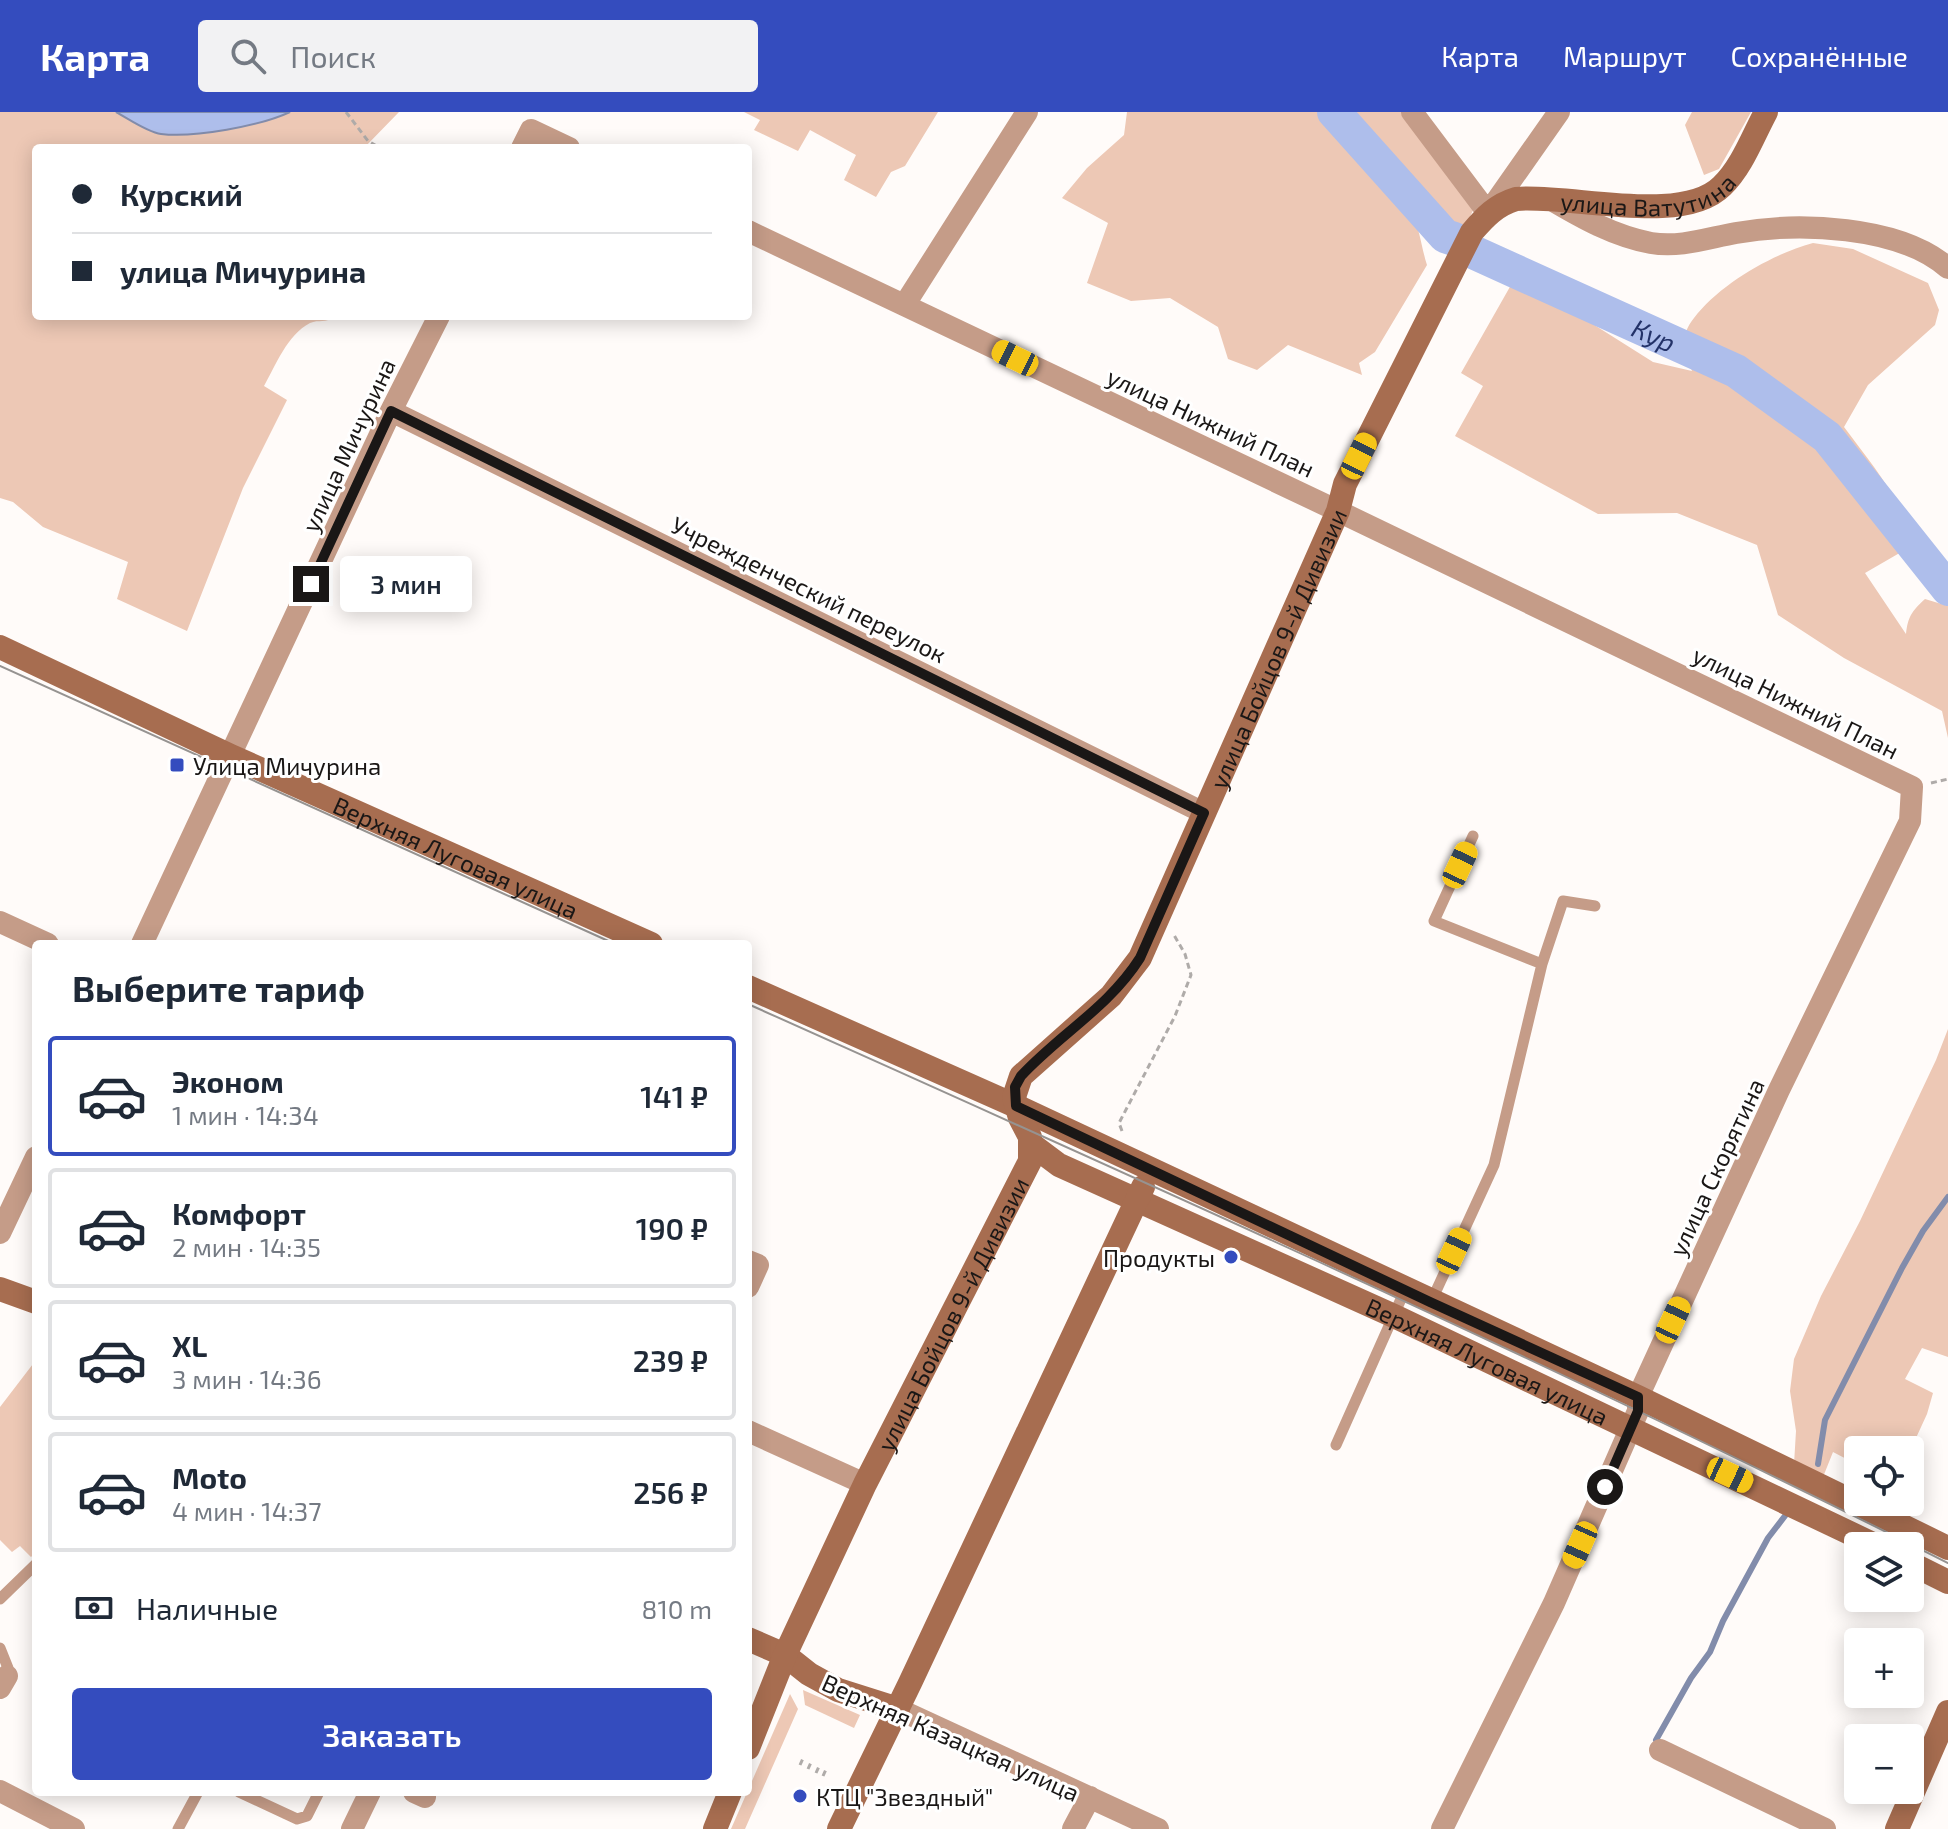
<!DOCTYPE html>
<html lang="ru">
<head>
<meta charset="utf-8">
<style>
  :root { --surface:#fff; --page:#f2f2f3; --text:#1f2937; --muted:#747a83; --line:#e0e1e3; --accent:#344cbe }
  body { margin:0; font-family:"Exo 2",sans-serif; background:var(--page); color:var(--text); height:100vh; display:flex; flex-direction:column; font-size:30px; white-space:nowrap }
  * { box-sizing:border-box; margin:0 }
  p { font-size:26px; color:var(--muted) }
  .icon { flex:none; width:44px; height:44px; fill:none; stroke:currentColor; stroke-width:2; stroke-linecap:round; stroke-linejoin:round }
  .map { position:relative; flex:1; overflow:hidden }
  .side { position:absolute; left:32px; top:828px; width:720px; height:856px; display:flex; flex-direction:column; background:var(--surface); border-radius:8px; box-shadow:0 4px 20px #0003 }
  .side>* { flex:none }
  .guide { position:absolute; left:32px; top:32px; width:720px; height:176px; border-radius:8px; box-shadow:0 4px 20px #0003; display:grid; align-content:center; height:176px; padding:0 40px; background:var(--surface) }
  .fabs { position:absolute; left:1844px; top:1324px; display:grid; gap:16px }
  .fabs a { display:grid; place-items:center; width:80px; height:80px; border-radius:8px; background:var(--surface); box-shadow:0 4px 20px #0003; font-size:40px }
  .end { position:absolute; width:36px; height:36px; margin:-18px; border:10px solid #1a1716; background:#fff; box-shadow:0 0 0 4px #fff }
  .from { border-radius:50% }
  .bubble { position:absolute; height:56px; border-radius:8px; background:var(--surface); box-shadow:0 4px 20px #0003; font-size:26px; font-weight:600; line-height:56px; text-align:center }
  .car { position:absolute; width:24px; height:48px; margin:-24px -12px; border-radius:10px; box-shadow:0 0 6px 2px #0007; background:linear-gradient(#f5c518 24%,#345 0 40%,#f5c518 0 76%,#345 0 86%,#f5c518 0) }
  .guide b { display:flex; align-items:center; gap:28px; height:76px; font-size:30px }
  .guide b+b { border-top:2px solid var(--line) }
  .guide i { width:20px; height:20px; background:var(--text) }
  ul { padding:0; list-style:none }
  li { display:flex; align-items:center; gap:24px; height:120px; margin:0 16px 12px; padding:0 24px; border:4px solid var(--line); border-radius:8px }
  li div { flex:1 }
  li b { display:block; font-size:30px }
  li em { font-style:normal; font-weight:600 }
  li.on { border-color:var(--accent) }
  li>.icon { width:72px; height:72px; stroke-width:1.5 }
  h2 { padding:0 40px; font-size:36px; line-height:96px }
  .pay { display:flex; align-items:center; gap:20px; height:88px; padding:0 40px; font-size:30px }
  .pay p { margin-inline-start:auto }
  .action { display:flex; gap:16px; margin-top:auto; padding:16px 40px }
  .action a { flex:1; height:92px; border-radius:8px; background:var(--accent); color:#fff; font-size:32px; font-weight:600; line-height:92px; text-align:center }
  header { display:flex; align-items:center; gap:48px; box-sizing:border-box; height:112px; padding:0 40px; background:var(--accent); color:#fff }
  header strong { font-size:38px }
  nav { display:flex; gap:44px; margin-inline-start:auto; font-size:28px }
  .search { width:560px; height:72px; background:var(--page); display:flex; align-items:center; gap:20px; box-sizing:border-box; padding:0 28px; border-radius:8px; color:var(--muted); font-size:30px }
  .map>svg:first-child { display:block }
  .green { fill:#edc8b5 }
  .water { fill:#aebeeb; stroke:#828cab; stroke-width:2 }
  .lines { fill:none; stroke-linecap:round; stroke-linejoin:round }
  .stream { stroke:#828cab; stroke-width:6 }
  .river { stroke:#aebeeb; stroke-width:34 }
  .path { stroke:#afaba9; stroke-width:3; stroke-dasharray:6 4; stroke-linecap:butt }
  .lane { stroke:#c59c88; stroke-width:11 }
  .street { stroke:#c59c88; stroke-width:22 }
  .secondary { stroke:#a76d50; stroke-width:24 }
  .tram { stroke:#969391; stroke-width:2 }
  .route { stroke:#1a1716; stroke-width:10 }
  .poi-dot { fill:#344cbe; stroke:#fff; stroke-width:3 }
  .labels { text-anchor:middle; dominant-baseline:central; stroke-width:6; stroke-linejoin:round; paint-order:stroke }
  .street-label { font-size:24px; fill:#1a1716; stroke:#fff }
  .poi-label { font-size:24px; fill:#1a1716; stroke:#fff; text-anchor:start }
  .water-label { font-size:26px; font-style:italic; fill:#233268; stroke:#fff }
</style>
</head>
<body>
<header>
<strong>Карта</strong>
<div class="search"><svg class="icon" aria-label="search" viewBox="0 0 24 24"><circle cx="10" cy="10" r="6"/><path d="M15 15l6 6"/></svg>Поиск</div>
<nav><a>Карта</a><a>Маршрут</a><a>Сохранённые</a></nav>
</header>
<div class="map">
<svg width="1948" height="1717" viewBox="0 0 1948 1717">
  <rect width="100%" height="100%" fill="#fffbf9"/>
  <path class="green" d="M0 0H399L364 36H36V204H334C326 212 319 207 310 211 287 223 276 253 264 274L287 288 243 376 187 519 117 487 128 450 43 415 13 390 0 386Z
    M744 0H938L905 54 891 60 876 85 844 68 856 43 810 18 798 39 754 18 760 8Z
    M1127 0H1321C1349 22 1396 73 1413 104 1420 118 1422 138 1427 153L1375 240 1359 251 1362 263 1288 233 1257 258 1228 247 1218 215 1170 186 1131 189 1087 171 1108 111 1062 86 1087 56 1124 23Z
    M1350 0H1404L1476 92 1462 122 1439 114 1393 61Z
    M1692 0H1751L1719 57 1704 63 1685 13Z
    M1813 131 1853 137 1928 171 1939 198 1935 213 1868 273 1844 315C1870 350 1899 383 1910 426L1903 439 1865 461 1906 522C1908 505 1911 500 1925 487L1948 494V626L1942 599 1844 546 1778 503 1757 433 1677 401 1598 402 1455 324 1483 274 1461 261 1511 173 1588 209 1653 250 1692 259 1681 234C1684 225 1687 214 1694 206 1720 172 1772 142 1813 131Z
    M1948 917V1245L1922 1236 1905 1267 1933 1281 1927 1302 1910 1339 1858 1338V1353L1833 1340 1823 1365 1794 1352 1796 1319 1790 1279 1794 1247 1821 1184 1860 1109 1936 948Z
    M36 1248V1440L31 1445 20 1434 12 1440 0 1428V1295Z
    M803 1578 860 1603 854 1616 805 1593Z
    M790 1582 798 1597 745 1717H731Z"/>
  <path class="water" d="M116 0H290C260 14 194 26 161 22 147 20 129 7 116 0Z
    M1321 0H1350L1393 61 1383 64 1338 14Z"/>
  <g class="lines">
    <path class="stream" d="M1818 1352 1825 1308 1902 1156 1923 1119 1948 1085
      M1656 1628 1691 1566 1710 1540 1723 1509 1768 1426 1788 1400"/>
    <path class="river" id="s1" d="M1334 0 1445 124 1454 127 1473 140 1736 259 1827 325 1948 477"/>
    <path class="path" d="M346 0 368 29 380 36
      M1931 671 1948 667
      M1122 1019 1119 1011 1175 904 1191 863 1185 842 1174 823
      M800 1653 804 1644
      M808 1657 812 1648
      M816 1661 820 1652
      M823 1664 827 1655"/>
    <path class="lane" d="M1542 852 1563 789 1595 794
      M1431 1190 1494 1053 1542 852 1434 809 1473 724
      M1336 1333 1405 1178
      M0 1487 36 1452
      M0 1536 8 1556 7 1564
      M239 1680 297 1707 307 1704 319 1680
      M178 1717 198 1680"/>
    <path class="street" d="M1412 0 1488 101 1559 0
      M522 36 531 18 569 36
      M1550 87C1582 106 1614 124 1651 131 1680 136 1708 126 1736 121 1797 110 1899 113 1948 156
      M748 119 1338 399 1912 675 1910 709 1779 978 1638 1285V1299L1554 1491 1442 1717
      M905 192 1027 0
      M391 299 1204 701
      M0 810 48 832
      M142 832 391 299 439 204
      M0 1121 36 1045
      M748 1149 758 1153 748 1175
      M748 1319 865 1372
      M0 1576 7 1564
      M898 1597 1158 1717
      M1660 1638 1825 1717
      M0 1679 74 1717
      M414 1680 425 1685
      M352 1717 370 1680
      M1073 1717 1090 1685"/>
    <g class="secondary">
      <path id="s2" d="M0 535 231 644 651 832"/>
      <path d="M748 875 1016 994 1638 1285 1948 1436"/>
      <path id="s3" d="M1031 1032 1059 1053 1394 1204 1877 1434"/>
      <path d="M0 1177 36 1190"/>
      <path d="M1910 1451 1948 1470"/>
      <path d="M748 1527 785 1543 809 1562 838 1578 898 1597"/>
      <path id="s4" d="M748 1636 785 1543 865 1372 1030 1049V1025L1020 1006 1014 985 1021 964 1111 884 1140 846 1338 399 1345 372 1472 120C1485 105 1496 93 1516 87 1570 82 1682 114 1722 74 1742 55 1753 24 1766 0"/>
      <path d="M715 1717 730 1680"/>
      <path d="M839 1717 910 1571 1143 1075"/>
      <path d="M1897 1717 1948 1600"/>
    </g>
    <path class="tram" d="M0 554 615 832
      M748 892C1151 1073 1554 1252 1948 1451"/>
  </g>
  <g class="lines">
    <path class="route" d="M311 472 391 299 1204 701 1140 846C1109 895 1060 922 1021 964L1015 975 1016 994 1430 1190 1638 1285V1299L1605 1375"/>
  </g>
  <g class="poi-dot">
    <rect x="169" y="645" width="16" height="16" rx="4"/>
    <circle cx="1231" cy="1145" r="8"/>
    <circle cx="800" cy="1684" r="8"/>
  </g>
  <g class="labels">
    <g class="street-label">
      <text stroke="none"><textPath href="#s4" startOffset="1898">улица Ватутина</textPath></text>
      <text transform="translate(1211 310) rotate(25)">улица Нижний План</text>
      <text transform="translate(348 333) rotate(-65)">улица Мичурина</text>
      <text transform="translate(809 477) rotate(26)">Учрежденческий переулок</text>
      <text stroke="none"><textPath href="#s4" startOffset="1248">улица Бойцов 9-й Дивизии</textPath></text>
      <text transform="translate(1796 590) rotate(26)">улица Нижний План</text>
      <text stroke="none"><textPath href="#s2" startOffset="502">Верхняя Луговая улица</textPath></text>
      <text transform="translate(1716 1055) rotate(-65)">улица Скорятина</text>
      <text stroke="none"><textPath href="#s4" startOffset="480">улица Бойцов 9-й Дивизии</textPath></text>
      <text stroke="none"><textPath href="#s3" startOffset="506">Верхняя Луговая улица</textPath></text>
      <text transform="translate(951 1625) rotate(24)">Верхняя Казацкая улица</text>
    </g>
    <g class="poi-label">
      <text x="193" y="653">Улица Мичурина</text>
      <text x="1215" y="1145" text-anchor="end">Продукты</text>
      <text x="816" y="1684">КТЦ "Звездный"</text>
    </g>
    <g class="water-label">
      <text stroke="none"><textPath href="#s1" startOffset="398">Кур</textPath></text>
    </g>
  </g>
</svg>
<div class="fabs">
<a><svg class="icon" aria-label="locate" viewBox="0 0 24 24"><circle cx="12" cy="12" r="6"/><path d="M12 2v4M12 18v4M2 12h4M18 12h4"/></svg></a>
<a><svg class="icon" aria-label="layers" viewBox="0 0 24 24"><path d="M12 4l9 5-9 5-9-5zM3 14l9 5 9-5"/></svg></a>
<a>+</a>
<a>−</a>
</div>
<i class="end from" style="left:1605px;top:1375px"></i>
<i class="end" style="left:311px;top:472px"></i>
<div class="bubble" style="left:340px;top:444px;width:132px">3 мин</div>
<i class="car" style="left:1015px;top:246px;rotate:296deg"></i>
<i class="car" style="left:1359px;top:344px;rotate:26deg"></i>
<i class="car" style="left:1460px;top:753px;rotate:25deg"></i>
<i class="car" style="left:1454px;top:1139px;rotate:25deg"></i>
<i class="car" style="left:1673px;top:1208px;rotate:25deg"></i>
<i class="car" style="left:1730px;top:1363px;rotate:115deg"></i>
<i class="car" style="left:1580px;top:1433px;rotate:204deg"></i>
<div class="guide">
<b><i class="from"></i>Курский</b>
<b><i></i>улица Мичурина</b>
</div>
<section class="side">
<h2>Выберите тариф</h2>
<ul>
<li class="on"><svg class="icon" aria-label="car" viewBox="0 0 24 24"><path d="M5 17H2v-5l4-1 3-4h7l3 4 3 1v5h-3M9 17h6M6 11h13"/><circle cx="7" cy="17" r="2"/><circle cx="17" cy="17" r="2"/></svg><div><b>Эконом</b><p>1 мин · 14:34</p></div><em>141 ₽</em></li>
<li><svg class="icon" aria-label="car" viewBox="0 0 24 24"><path d="M5 17H2v-5l4-1 3-4h7l3 4 3 1v5h-3M9 17h6M6 11h13"/><circle cx="7" cy="17" r="2"/><circle cx="17" cy="17" r="2"/></svg><div><b>Комфорт</b><p>2 мин · 14:35</p></div><em>190 ₽</em></li>
<li><svg class="icon" aria-label="car" viewBox="0 0 24 24"><path d="M5 17H2v-5l4-1 3-4h7l3 4 3 1v5h-3M9 17h6M6 11h13"/><circle cx="7" cy="17" r="2"/><circle cx="17" cy="17" r="2"/></svg><div><b>XL</b><p>3 мин · 14:36</p></div><em>239 ₽</em></li>
<li><svg class="icon" aria-label="car" viewBox="0 0 24 24"><path d="M5 17H2v-5l4-1 3-4h7l3 4 3 1v5h-3M9 17h6M6 11h13"/><circle cx="7" cy="17" r="2"/><circle cx="17" cy="17" r="2"/></svg><div><b>Moto</b><p>4 мин · 14:37</p></div><em>256 ₽</em></li>
</ul>
<div class="pay"><svg class="icon" aria-label="cash" viewBox="0 0 24 24"><path d="M3 7h18v10H3z"/><circle cx="12" cy="12" r="2"/></svg>Наличные<p>810 m</p></div>
<div class="action"><a>Заказать</a></div>
</section>
</div>
</body>
</html>
